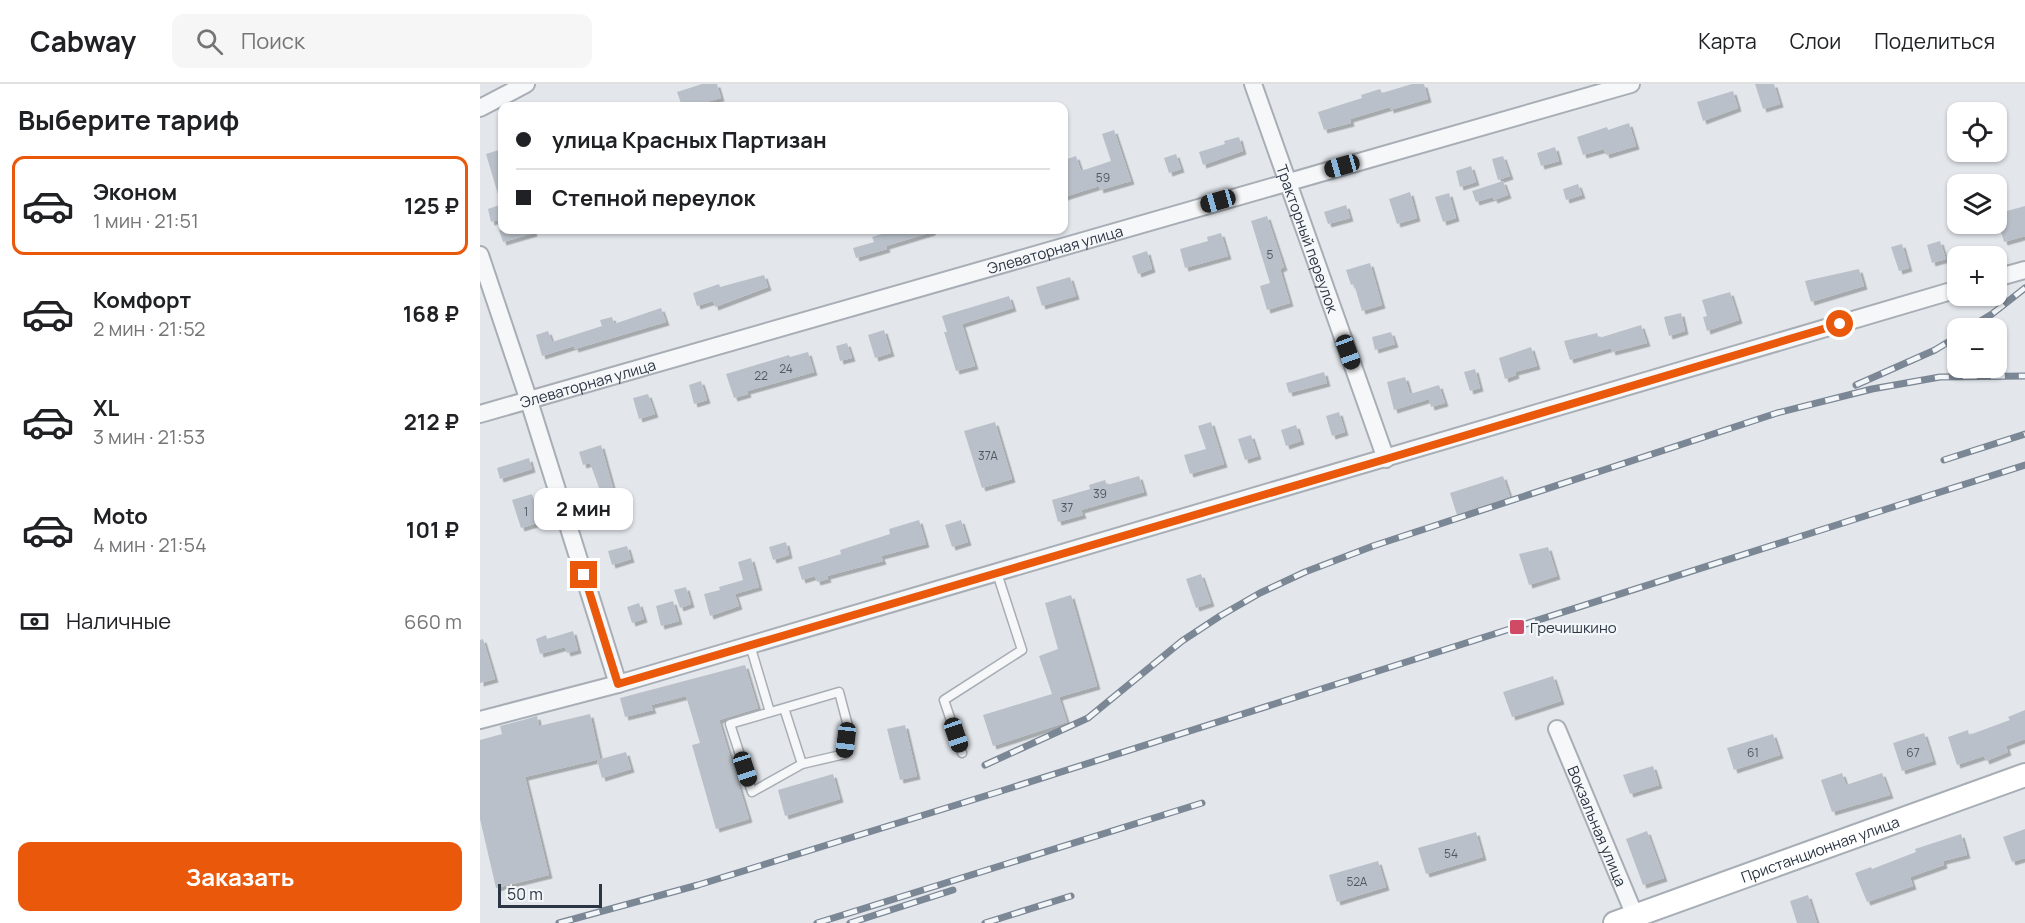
<!DOCTYPE html>
<html lang="ru">
<head>
<meta charset="utf-8">
<style>
  :root { --surface:#fff; --page:#f6f6f6; --text:#202124; --muted:#757577; --line:#e0e0e0; --accent:#ea580c }
  body { margin:0; font-family:Manrope,sans-serif; background:var(--page); color:var(--text); height:100vh; display:flex; flex-direction:column; font-size:22px; white-space:nowrap }
  * { box-sizing:border-box; margin:0 }
  p { font-size:20px; color:var(--muted) }
  .icon { flex:none; width:33px; height:33px; fill:none; stroke:currentColor; stroke-width:2; stroke-linecap:round; stroke-linejoin:round }
  .map { position:relative; flex:1; overflow:hidden }
  .sheet { display:flex; flex-direction:column; background:var(--surface); width:480px }
  .sheet>* { flex:none }
  .guide { position:absolute; left:18px; top:18px; width:570px; height:132px; border-radius:12px; box-shadow:0 2px 4px #0004; display:grid; align-content:center; height:132px; padding:0 18px; background:var(--surface) }
  .fabs { position:absolute; left:1467px; top:18px; display:grid; gap:12px }
  .fabs a { display:grid; place-items:center; width:60px; height:60px; border-radius:12px; background:var(--surface); box-shadow:0 2px 4px #0004; font-size:30px }
  .scale { position:absolute; left:18px; bottom:15px; width:104px; box-sizing:border-box; padding-left:6px; border:3px solid #2b3544; border-top:0; font-size:16px; line-height:21px; white-space:nowrap; color:#2b3544; -webkit-text-stroke:4px #f3f6f8; paint-order:stroke }
  .end { position:absolute; width:27px; height:27px; margin:-14px; border:8px solid #ea580c; background:#fff; box-shadow:0 0 0 3px #fff }
  .from { border-radius:50% }
  .bubble { position:absolute; height:42px; border-radius:12px; background:var(--surface); box-shadow:0 2px 4px #0004; font-size:20px; font-weight:700; line-height:42px; text-align:center }
  .car { position:absolute; width:18px; height:36px; margin:-18px -9px; border-radius:8px; box-shadow:0 0 4px 2px #0007; background:linear-gradient(#222 24%,#8ab4d8 0 40%,#222 0 76%,#8ab4d8 0 86%,#222 0) }
  .guide b { display:flex; align-items:center; gap:21px; height:57px; font-size:22px }
  .guide b+b { border-top:2px solid var(--line) }
  .guide i { width:15px; height:15px; background:var(--text) }
  ul { padding:0; list-style:none }
  li { display:flex; align-items:center; gap:18px; height:99px; margin:0 12px 9px; padding:0 6px; border:3px solid transparent; border-radius:12px }
  li div { flex:1 }
  li b { display:block; font-size:22px }
  li em { font-style:normal; font-weight:700 }
  li.current { border-color:var(--accent) }
  li>.icon { width:54px; height:54px; stroke-width:1.5 }
  h2 { padding:0 18px; font-size:27px; line-height:72px }
  .pay { display:flex; align-items:center; gap:15px; height:66px; padding:0 18px; font-size:22px }
  .pay p { margin-inline-start:auto }
  .cta { display:flex; gap:12px; margin-top:auto; padding:12px 18px }
  .cta a { flex:1; height:69px; border-radius:12px; background:var(--accent); color:#fff; font-size:24px; font-weight:700; line-height:69px; text-align:center }
  header { display:flex; align-items:center; gap:36px; box-sizing:border-box; height:84px; padding:0 30px; background:var(--surface); border-bottom:2px solid var(--line) }
  header strong { font-size:28px }
  nav { display:flex; gap:33px; margin-inline-start:auto; font-size:21px }
  .search { width:420px; height:54px; background:var(--page); display:flex; align-items:center; gap:15px; box-sizing:border-box; padding:0 21px; border-radius:12px; color:var(--muted); font-size:22px }
  main { display:flex; flex:1; min-height:0 }
  .map>svg:first-child { display:block }
  .building { fill:#bac0c9; filter:url(#shadow) }
  .lines { fill:none; stroke-linecap:round; stroke-linejoin:round }
  .lane-casing { stroke:#a8aeb6; stroke-width:11 }
  .street-casing { stroke:#a8aeb6; stroke-width:20 }
  .secondary-casing { stroke:#a8aeb6; stroke-width:26 }
  .lane { stroke:#f6f7f9; stroke-width:8 }
  .street { stroke:#f6f7f9; stroke-width:16 }
  .secondary { stroke:#fff; stroke-width:22 }
  .rail-casing { stroke:#7c8795; stroke-width:7 }
  .rail { stroke:#f3f6f8; stroke-width:4.5; stroke-dasharray:14; stroke-linecap:butt }
  .route { stroke:#ea580c; stroke-width:8 }
  .poi-dot { fill:#d04965; stroke:#f3f6f8; stroke-width:2 }
  .labels { text-anchor:middle; dominant-baseline:central; stroke-width:4.5; stroke-linejoin:round; paint-order:stroke }
  .number-label { font-size:12px; fill:#4f5865 }
  .street-label { font-size:15px; fill:#2b3544; stroke:#f3f6f8 }
  .poi-label { font-size:15px; fill:#2b3544; stroke:#f3f6f8; text-anchor:start }
</style>
</head>
<body>
<header>
<strong>Cabway</strong>
<div class="search"><svg class="icon" aria-label="search" viewBox="0 0 24 24"><circle cx="10" cy="10" r="6"/><path d="M15 15l6 6"/></svg>Поиск</div>
<nav><a>Карта</a><a>Слои</a><a>Поделиться</a></nav>
</header>
<main>
<section class="sheet">
<h2>Выберите тариф</h2>
<ul>
<li class="current"><svg class="icon" aria-label="car" viewBox="0 0 24 24"><path d="M5 17H2v-5l4-1 3-4h7l3 4 3 1v5h-3M9 17h6M6 11h13"/><circle cx="7" cy="17" r="2"/><circle cx="17" cy="17" r="2"/></svg><div><b>Эконом</b><p>1 мин · 21:51</p></div><em>125 ₽</em></li>
<li><svg class="icon" aria-label="car" viewBox="0 0 24 24"><path d="M5 17H2v-5l4-1 3-4h7l3 4 3 1v5h-3M9 17h6M6 11h13"/><circle cx="7" cy="17" r="2"/><circle cx="17" cy="17" r="2"/></svg><div><b>Комфорт</b><p>2 мин · 21:52</p></div><em>168 ₽</em></li>
<li><svg class="icon" aria-label="car" viewBox="0 0 24 24"><path d="M5 17H2v-5l4-1 3-4h7l3 4 3 1v5h-3M9 17h6M6 11h13"/><circle cx="7" cy="17" r="2"/><circle cx="17" cy="17" r="2"/></svg><div><b>XL</b><p>3 мин · 21:53</p></div><em>212 ₽</em></li>
<li><svg class="icon" aria-label="car" viewBox="0 0 24 24"><path d="M5 17H2v-5l4-1 3-4h7l3 4 3 1v5h-3M9 17h6M6 11h13"/><circle cx="7" cy="17" r="2"/><circle cx="17" cy="17" r="2"/></svg><div><b>Moto</b><p>4 мин · 21:54</p></div><em>101 ₽</em></li>
</ul>
<div class="pay"><svg class="icon" aria-label="cash" viewBox="0 0 24 24"><path d="M3 7h18v10H3z"/><circle cx="12" cy="12" r="2"/></svg>Наличные<p>660 m</p></div>
<div class="cta"><a>Заказать</a></div>
</section>
<div class="map">
<svg width="1545" height="839" viewBox="0 0 1545 839">
  <defs>
    <filter id="shadow"><feDropShadow dx="3.5" dy="3.5" stdDeviation="0" flood-color="#0004"/></filter>
  </defs>
  <rect width="100%" height="100%" fill="#e3e7eb"/>
  <path class="building" d="M222 0H237L241 14 210 22H202L197 8Z
    M932 0H944L948 15 910 26V23L870 35 871 39 844 46 838 28 882 14 881 11 900 5 902 9Z
    M1275 0H1294L1300 20 1283 25Z
    M1253 7 1258 24 1223 37 1217 18Z
    M1149 39 1156 62 1126 71 1124 65 1103 71 1097 53 1127 43 1128 46Z
    M634 46 651 97 620 106 619 102 584 113V76L596 72 601 87 631 77 622 50Z
    M759 53 763 67 723 81 719 68 745 60 744 57Z
    M1075 63 1079 77 1061 82 1057 69Z
    M22 65V116L20 117 6 70Z
    M696 70 701 85 689 89 684 74Z
    M1023 72 1030 92 1018 96 1012 75Z
    M991 82 996 98 980 103 976 87Z
    M1023 97 1028 111 1014 116 1013 113 996 118 992 107Z
    M1098 100 1102 111 1086 116 1083 105Z
    M930 108 937 134 917 140 909 115Z
    M969 109 976 134 963 138 955 113Z
    M22 120V135L11 138 8 125Z
    M866 121 870 134 848 140 844 128Z
    M1545 122V152L1524 158 1516 130Z
    M787 132 804 183 800 185 810 219 787 226 780 202 790 199 771 137Z
    M19 146H53L54 149 23 158Z
    M415 146H452V148L406 162 407 165 376 174 373 164 394 158 392 153Z
    M741 149 748 172 705 184 700 165 728 157 727 153Z
    M1460 157 1466 175 1452 179 1447 161Z
    M1422 160 1429 184 1419 187 1411 163Z
    M667 167 672 185 658 190 652 172Z
    M890 179 902 221 882 227 874 200 871 201 866 186Z
    M1379 185 1384 202 1331 218 1325 197Z
    M284 191 288 203 235 223 233 217 217 222 213 209 239 200 240 203Z
    M590 193 596 212 562 222 556 203Z
    M1250 208 1259 236 1227 247 1223 233 1227 232 1222 216Z
    M529 212 533 224 482 240 495 282 476 287 464 248H467L462 232Z
    M181 224 186 238 95 265 94 262 62 272 56 251 68 247 72 258 122 242 120 236 132 233 134 240Z
    M1201 229 1205 247 1189 252 1184 233Z
    M1161 241 1167 259 1132 268 1131 264 1090 276 1084 257 1117 249 1119 254Z
    M404 246 411 269 395 274 388 251Z
    M911 248 915 260 895 266 892 253Z
    M367 259 372 274 360 277 356 262Z
    M1051 263 1057 282 1035 288 1036 291 1025 295 1019 274Z
    M328 268 334 288 267 307 268 310 254 314 246 290 309 271 310 273Z
    M995 285 1000 304 990 307 984 288Z
    M844 288 847 299 809 309 806 299Z
    M925 293 930 310 959 301 965 319 951 323 949 315 914 326 907 298Z
    M221 297 227 316 214 320 209 301Z
    M168 310 175 330 159 335 153 314Z
    M859 328 865 348 852 352 846 332Z
    M515 338 532 395 502 404 484 347Z
    M731 338 744 380 710 390 704 371 726 365 718 342Z
    M816 341 821 357 806 362 801 346Z
    M771 351 778 372 765 376 758 355Z
    M121 361 134 408 122 412 110 379 103 381 99 368Z
    M49 374 52 385 20 395 17 384Z
    M659 392 664 408 601 426 603 431 578 438 572 416 610 405 609 401 625 396 627 401Z
    M1023 392 1030 413 977 431 970 409Z
    M52 410 61 438 41 444 32 416Z
    M439 436 446 460 401 472 403 477 347 492 348 495 337 498 335 492 322 496 318 483 361 470 360 466 410 450 409 445Z
    M481 436 488 458 472 463 465 441Z
    M306 458 309 471 293 476 289 463Z
    M147 462 151 475 132 481 128 467Z
    M1068 463 1077 492 1049 501 1039 470Z
    M271 474 279 503 255 510 259 522 230 532 224 510 240 506 239 503 263 496 258 478Z
    M721 490 731 519 716 524 706 495Z
    M206 503 211 520 200 524 194 506Z
    M591 511 617 602 579 613 587 638 513 662 503 631 572 610 559 572 578 565 565 519Z
    M193 517 199 537 181 542 176 522Z
    M159 519 164 535 152 539 147 523Z
    M93 547 98 566 87 569 85 563 60 570 56 555 66 551 67 555Z
    M3 555 15 595 0 599V556Z
    M265 581 278 624 239 636 269 735 236 745 212 661 220 659 206 612 171 621 173 626 145 633 140 614Z
    M1073 592 1081 617 1032 633 1023 608Z
    M1545 626V655L1526 662 1528 668 1506 677 1504 672 1477 681 1468 653 1488 646 1489 651 1530 636 1528 633Z
    M110 630 120 675 45 693 69 791 16 804 0 735V656L22 650 20 642 43 636 57 632 59 642Z
    M425 641 437 692 420 696 407 645Z
    M1444 649 1453 677 1422 687 1413 659Z
    M1293 650 1300 671 1254 686 1247 664Z
    M146 668 151 685 122 694 117 676Z
    M1173 682 1179 701 1150 710 1143 691Z
    M1362 689 1366 701 1402 689 1410 711 1352 728 1341 696Z
    M353 690 360 715 305 732 298 706Z
    M1545 745V774L1532 778 1523 753Z
    M1167 747 1184 794 1163 801 1146 755Z
    M996 748 1003 773 946 790 938 764Z
    M1481 750 1487 771 1463 777 1464 781 1430 793 1433 802 1387 818 1375 789 1391 783 1392 785 1436 768 1435 765Z
    M898 777 906 803 857 818 849 791Z
    M1328 811 1337 839H1317L1310 817Z"/>
  <g class="lines">
    <defs>
      <path id="lane" d="M270 561 290 628
        M359 608 368 642 365 670 322 680 272 708 250 640Z
        M304 624 322 680
        M482 669 464 616 542 566 517 489"/>
      <g id="street">
        <path id="s1" d="M773 0 906 375"/>
        <path d="M0 24 46 0"/>
        <path d="M0 171 49 317 138 600"/>
        <path d="M1516 194 1545 186"/>
        <path id="s2" d="M0 330 1151 0"/>
        <path d="M0 636 138 600 270 561 1478 205"/>
        <path id="s3" d="M1077 645 1158 839"/>
      </g>
      <g id="secondary">
        <path id="s4" d="M1135 839 1545 691"/>
      </g>
    </defs>
    <use href="#lane" class="lane-casing"/>
    <use href="#street" class="street-casing"/>
    <use href="#secondary" class="secondary-casing"/>
    <use href="#lane" class="lane"/>
    <use href="#street" class="street"/>
    <use href="#secondary" class="secondary"/>
    <defs>
      <path id="rail" d="M1489 244 1512 230 1545 204
        M1376 301 1455 266 1478 252
        M1464 376 1545 350
        M505 681 608 634 702 557 740 532 780 509 825 488 893 462 1297 329 1392 305 1460 293 1545 292
        M79 839 218 801 518 708 1545 381
        M337 839 722 719
        M370 839 473 806
        M505 839 591 812"/>
    </defs>
    <use href="#rail" class="rail-casing"/>
    <use href="#rail" class="rail"/>
  </g>
  <g class="lines">
    <path class="route" d="M104 491 138 600 906 375 1360 240"/>
  </g>
  <rect class="poi-dot" x="1029" y="535" width="16" height="16" rx="3"/>
  <g class="labels">
    <g class="number-label">
      <text x="623" y="93">59</text>
      <text x="790" y="170">5</text>
      <text x="306" y="284">24</text>
      <text x="281" y="291">22</text>
      <text x="508" y="371">37А</text>
      <text x="620" y="409">39</text>
      <text x="587" y="423">37</text>
      <text x="46" y="427">1</text>
      <text x="1273" y="668">61</text>
      <text x="1433" y="668">67</text>
      <text x="971" y="769">54</text>
      <text x="877" y="797">52А</text>
    </g>
    <g class="street-label">
      <text stroke="none"><textPath href="#s1" startOffset="164">Тракторный переулок</textPath></text>
      <text stroke="none"><textPath href="#s2" startOffset="598">Элеваторная улица</textPath></text>
      <text stroke="none"><textPath href="#s2" startOffset="112">Элеваторная улица</textPath></text>
      <text stroke="none"><textPath href="#s3" startOffset="105">Вокзальная улица</textPath></text>
      <text stroke="none"><textPath href="#s4" startOffset="218">Пристанционная улица</textPath></text>
    </g>
    <g class="poi-label">
      <text x="1050" y="543">Гречишкино</text>
    </g>
  </g>
</svg>
<div class="fabs">
<a><svg class="icon" aria-label="locate" viewBox="0 0 24 24"><circle cx="12" cy="12" r="6"/><path d="M12 2v4M12 18v4M2 12h4M18 12h4"/></svg></a>
<a><svg class="icon" aria-label="layers" viewBox="0 0 24 24"><path d="M12 4l9 5-9 5-9-5zM3 14l9 5 9-5"/></svg></a>
<a>+</a>
<a>−</a>
</div>
<div class="scale">50 m</div>
<i class="end from" style="left:1360px;top:240px"></i>
<i class="end" style="left:104px;top:491px"></i>
<div class="bubble" style="left:54px;top:404px;width:99px">2 мин</div>
<i class="car" style="left:862px;top:82px;rotate:254deg"></i>
<i class="car" style="left:738px;top:117px;rotate:254deg"></i>
<i class="car" style="left:868px;top:268px;rotate:160deg"></i>
<i class="car" style="left:476px;top:651px;rotate:161deg"></i>
<i class="car" style="left:366px;top:656px;rotate:187deg"></i>
<i class="car" style="left:265px;top:685px;rotate:162deg"></i>
<div class="guide">
<b><i class="from"></i>улица Красных Партизан</b>
<b><i></i>Степной переулок</b>
</div>
</div>
</main>
</body>
</html>
